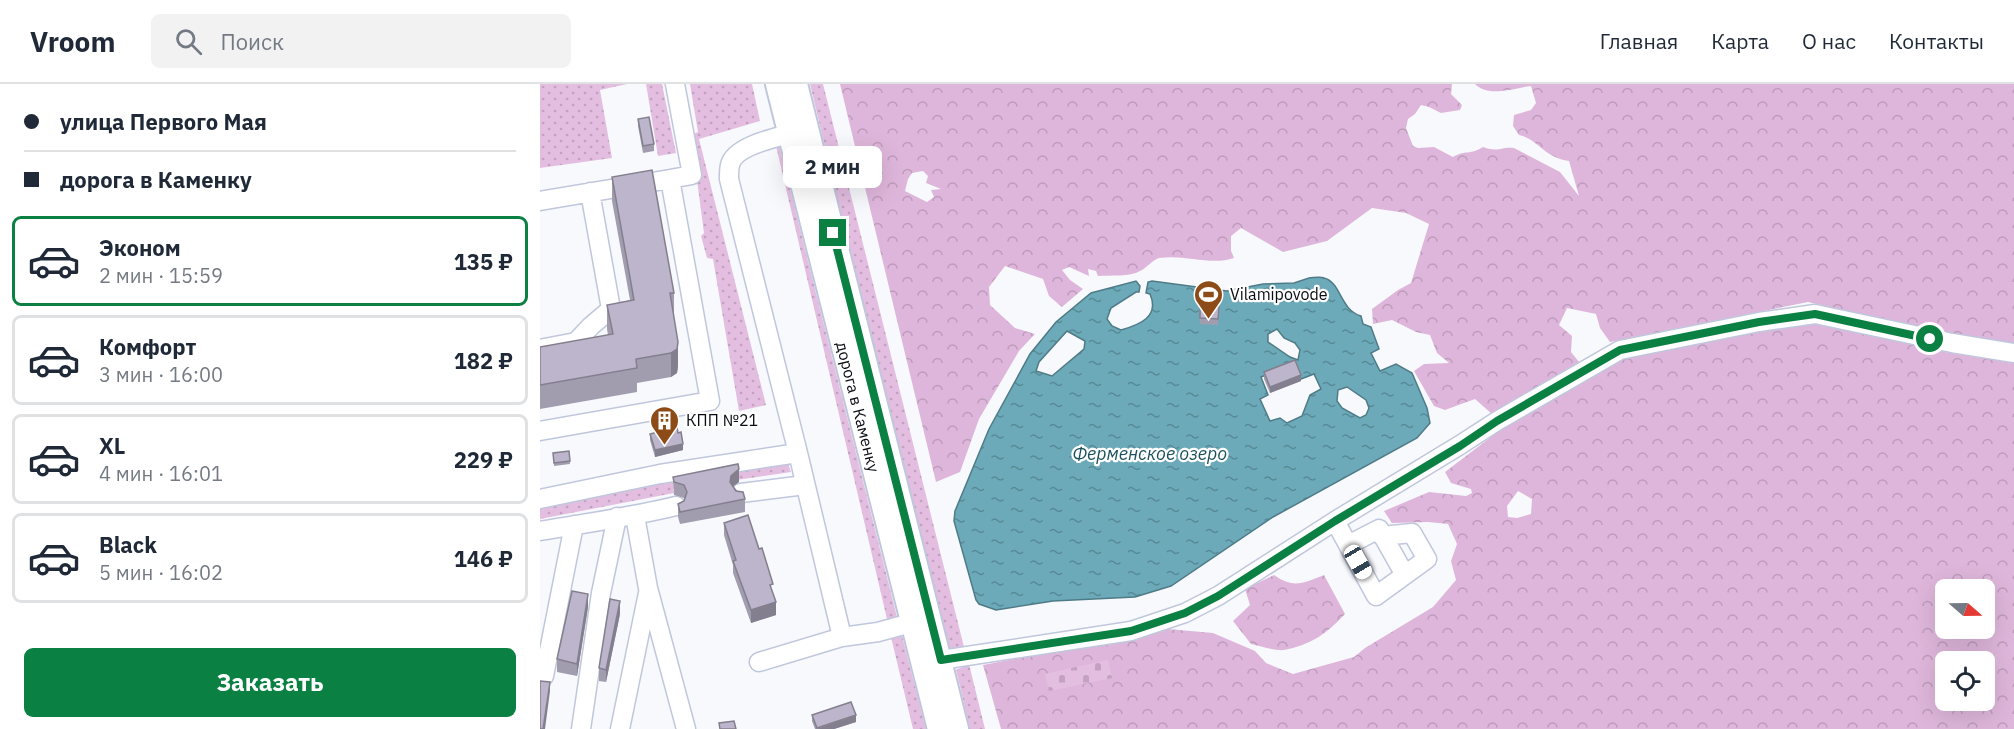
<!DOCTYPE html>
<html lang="ru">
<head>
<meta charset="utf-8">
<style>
  :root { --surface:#fff; --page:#f2f2f3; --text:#1f2937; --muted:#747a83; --line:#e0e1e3; --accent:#0b8043 }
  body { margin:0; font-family:"IBM Plex Sans",sans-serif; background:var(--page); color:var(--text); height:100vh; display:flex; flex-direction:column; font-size:22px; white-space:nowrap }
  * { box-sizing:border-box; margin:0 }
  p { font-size:20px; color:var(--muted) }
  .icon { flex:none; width:33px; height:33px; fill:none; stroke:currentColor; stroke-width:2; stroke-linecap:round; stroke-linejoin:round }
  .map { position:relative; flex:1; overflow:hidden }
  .side { display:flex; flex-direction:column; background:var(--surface); width:540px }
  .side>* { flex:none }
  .guide { display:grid; align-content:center; height:132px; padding:0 24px; background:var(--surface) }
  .needle { width:39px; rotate:110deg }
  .fabs { position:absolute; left:1395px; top:495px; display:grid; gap:12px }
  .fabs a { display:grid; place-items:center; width:60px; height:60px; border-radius:9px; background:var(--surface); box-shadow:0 6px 24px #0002; font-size:30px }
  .end { position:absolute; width:27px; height:27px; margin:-14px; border:8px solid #0b8043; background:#fff; box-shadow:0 0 0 3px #fff }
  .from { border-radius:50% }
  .bubble { position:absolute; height:42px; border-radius:9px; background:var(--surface); box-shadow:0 6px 24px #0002; font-size:20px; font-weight:700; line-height:42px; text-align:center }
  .car { position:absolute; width:18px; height:36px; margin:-18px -9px; border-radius:8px; box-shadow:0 0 4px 2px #0007; background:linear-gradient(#fff 24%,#345 0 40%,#fff 0 76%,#345 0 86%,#fff 0) }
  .guide b { display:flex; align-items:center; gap:21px; height:57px; font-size:22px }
  .guide b+b { border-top:2px solid var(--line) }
  .guide i { width:15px; height:15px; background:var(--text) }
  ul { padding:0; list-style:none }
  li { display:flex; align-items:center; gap:18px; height:90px; margin:0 12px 9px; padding:0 12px; border:3px solid var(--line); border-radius:9px }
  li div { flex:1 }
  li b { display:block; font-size:22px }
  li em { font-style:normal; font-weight:700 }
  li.active { border-color:var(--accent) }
  li>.icon { width:54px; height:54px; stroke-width:1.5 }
  .action { display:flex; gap:12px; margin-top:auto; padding:12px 24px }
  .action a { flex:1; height:69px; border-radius:9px; background:var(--accent); color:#fff; font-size:24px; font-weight:700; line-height:69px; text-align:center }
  header { display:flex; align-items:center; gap:36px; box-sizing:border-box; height:84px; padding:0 30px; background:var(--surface); border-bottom:2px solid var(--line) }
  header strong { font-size:28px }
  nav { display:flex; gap:33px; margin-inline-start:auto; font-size:21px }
  .search { width:420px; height:54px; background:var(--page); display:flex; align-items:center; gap:15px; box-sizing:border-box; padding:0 21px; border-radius:9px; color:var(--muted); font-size:22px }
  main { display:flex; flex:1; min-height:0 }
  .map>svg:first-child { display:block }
  .grass { fill:url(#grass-dots) }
  .forest { fill:url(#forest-crowns); fill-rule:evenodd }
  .cemetery { fill:url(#cemetery-stones) }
  .water { fill:url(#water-ripples); stroke:#4f7b87; stroke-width:1.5; fill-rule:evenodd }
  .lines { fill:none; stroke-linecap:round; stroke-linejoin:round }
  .minor-casing { stroke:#c0c7dd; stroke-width:21 }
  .major-casing { stroke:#c0c7dd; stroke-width:26 }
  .minor { stroke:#fff; stroke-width:18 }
  .major { stroke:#fff; stroke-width:22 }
  .wall { fill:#a29caf }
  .shaded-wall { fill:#847f8e }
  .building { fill:#bcb5cb; stroke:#847f8e; stroke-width:1.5 }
  .route { stroke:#0b8043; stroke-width:8 }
  .labels { text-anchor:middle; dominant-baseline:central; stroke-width:4.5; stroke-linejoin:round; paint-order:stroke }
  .poi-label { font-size:16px; fill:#0a0c13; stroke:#fff; text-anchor:start }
  .street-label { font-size:16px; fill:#0a0c13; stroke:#fff }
  .water-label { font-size:18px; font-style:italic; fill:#1a505c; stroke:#fff }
</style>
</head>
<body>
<header>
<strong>Vroom</strong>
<div class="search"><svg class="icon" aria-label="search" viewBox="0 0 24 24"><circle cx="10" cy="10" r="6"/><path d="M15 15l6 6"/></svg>Поиск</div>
<nav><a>Главная</a><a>Карта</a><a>О нас</a><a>Контакты</a></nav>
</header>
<main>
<section class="side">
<div class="guide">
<b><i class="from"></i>улица Первого Мая</b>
<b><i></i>дорога в Каменку</b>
</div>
<ul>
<li class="active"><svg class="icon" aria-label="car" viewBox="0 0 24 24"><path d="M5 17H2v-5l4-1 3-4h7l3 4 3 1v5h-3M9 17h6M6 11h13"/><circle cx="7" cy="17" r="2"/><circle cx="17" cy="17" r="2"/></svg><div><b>Эконом</b><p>2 мин · 15:59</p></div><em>135 ₽</em></li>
<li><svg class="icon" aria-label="car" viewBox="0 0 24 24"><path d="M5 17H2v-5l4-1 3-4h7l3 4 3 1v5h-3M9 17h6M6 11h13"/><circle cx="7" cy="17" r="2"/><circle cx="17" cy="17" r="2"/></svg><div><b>Комфорт</b><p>3 мин · 16:00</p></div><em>182 ₽</em></li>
<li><svg class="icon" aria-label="car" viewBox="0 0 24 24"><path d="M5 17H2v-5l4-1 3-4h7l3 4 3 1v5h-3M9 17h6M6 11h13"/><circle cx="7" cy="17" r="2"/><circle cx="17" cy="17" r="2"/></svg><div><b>XL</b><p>4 мин · 16:01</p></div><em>229 ₽</em></li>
<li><svg class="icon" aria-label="car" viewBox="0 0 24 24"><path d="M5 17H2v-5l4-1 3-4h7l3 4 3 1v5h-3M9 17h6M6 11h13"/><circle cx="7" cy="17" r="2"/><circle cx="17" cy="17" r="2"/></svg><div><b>Black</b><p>5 мин · 16:02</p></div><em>146 ₽</em></li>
</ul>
<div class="action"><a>Заказать</a></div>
</section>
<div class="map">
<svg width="1474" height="645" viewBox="0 0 1474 645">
  <defs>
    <pattern id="grass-dots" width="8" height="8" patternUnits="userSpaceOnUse" patternTransform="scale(1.5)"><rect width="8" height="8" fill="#e4bee1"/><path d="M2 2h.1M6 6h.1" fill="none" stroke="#c2a2c0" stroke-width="1.8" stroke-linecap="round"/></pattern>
    <pattern id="forest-crowns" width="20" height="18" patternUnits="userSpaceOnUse" patternTransform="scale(1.5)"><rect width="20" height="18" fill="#deb6db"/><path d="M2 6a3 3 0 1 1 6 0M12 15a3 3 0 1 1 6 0" fill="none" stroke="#bd9bbb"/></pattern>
    <pattern id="cemetery-stones" width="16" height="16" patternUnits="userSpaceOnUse" patternTransform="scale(1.5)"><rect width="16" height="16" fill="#e4bee1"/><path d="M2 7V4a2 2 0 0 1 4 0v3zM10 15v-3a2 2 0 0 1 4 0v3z" fill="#c2a2c0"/></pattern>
    <pattern id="water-ripples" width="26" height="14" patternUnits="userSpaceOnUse" patternTransform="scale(1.5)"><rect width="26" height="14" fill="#6caab9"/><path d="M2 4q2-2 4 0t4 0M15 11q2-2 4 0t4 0" fill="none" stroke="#578995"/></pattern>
  </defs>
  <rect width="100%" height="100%" fill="#f7f9fd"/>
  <path class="grass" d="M0 0H87L60 6 72 74 0 84Z
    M106 0H122L136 69 118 72Z
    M150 0H212L220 37 159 55 226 321 199 327 173 175 167 174 161 152 164 149 151 51 158 48Z
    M270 0H283L425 567 410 568 371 424Z
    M239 61 357 533 347 535 236 62Z
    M246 374 251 388 133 405 134 409 0 435V419Z
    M362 552 386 645H373L351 553Z
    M429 580 445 645H430L416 586Z"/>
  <path class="forest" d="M300 0H912L911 10 922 21 920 26 901 29 889 23 881 21 875 30 868 35 866 44 873 62 878 64 894 63 913 73C924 66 931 71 943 63 960 69 960 62 974 64L1020 88 1039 112 1029 77C1003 73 998 55 979 51L973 42 974 31 991 26 996 19 991 2C974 4 949 14 935 0H1474V262L1407 251 1268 218 1070 258 1060 244 1056 230 1027 224 1019 241 1032 252 1031 268 1039 278 952 330 935 315 905 326 894 322 874 287 884 280 909 279 897 269 890 251 876 248 852 236 833 240 832 225 858 206 871 199 889 140 866 129 832 124 787 157 743 168 701 144 691 152V167L694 174C671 182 645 170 619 174 612 176 607 184 600 187 590 193 570 191 558 192L556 187 548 185 549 192 529 183 522 186 530 196 543 205 522 223 509 212 503 195 465 182 449 203 450 221 475 244 495 250 479 267 439 335 420 388 396 398ZM383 87 388 92 386 99 401 105 391 106 394 113 387 118 365 107 368 95 372 89Z
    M1274 236 1405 268 1474 279V645H461L443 581 628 545 673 549 715 567 726 579 753 590 814 573 825 564 893 523 916 496 911 477 917 460 908 440 888 438 852 439 844 427 889 408 926 412 932 409 931 405 911 399 905 388 964 343 1080 274ZM978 407 992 415 991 430 977 434 968 433 967 422ZM1406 506H1444V544H1406ZM1406 578H1444V616H1406Z
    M734 491C754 505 763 499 784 491L805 530C788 549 769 562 744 566 734 567 721 562 711 560L693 537 710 521 705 505Z"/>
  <path class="cemetery" d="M568 576 572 594 509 607 505 590Z"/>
  <path class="water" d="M769 194C773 194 780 192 784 194 801 198 800 226 821 232L823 240 831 243 839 265 831 269 840 287 856 280 872 289 887 324 890 339 877 354 733 433 631 502 595 513 513 517 456 526 439 520 436 516 414 437 415 427 449 345 490 270 516 238 551 209 596 197 600 202 599 208H596L571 224 567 235 572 242 581 246C599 241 620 233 610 210L606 209 608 198 612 197 687 207 723 200 754 199ZM737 245 744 254 755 259 760 266 758 276 750 273 728 258V250ZM527 247 545 257 544 265 512 292 496 287 499 278ZM755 280 761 295 774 290 781 305 770 311 762 332 747 339 740 334 730 337 720 315 728 311 721 293ZM807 303 826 316 829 324 826 331 820 334 802 324 797 317 798 306Z"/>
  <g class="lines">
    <defs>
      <path id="minor" d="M130 95 152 91 135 0
        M0 117 130 95 170 317 0 347
        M0 265 36 258 51 242 71 225 50 108
        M258 369 302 553
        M201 409 265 401
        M0 415 120 390 258 369 189 95C189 91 189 85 190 81 194 63 233 54 249 50
        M95 432 108 504 146 645
        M795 437 836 512 887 475 872 449 842 452
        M0 447C46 439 91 433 136 422
        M808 461 839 445 865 491
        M401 576 591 547 645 529 678 512 795 437 920 361 957 337 1080 266 1219 238 1275 230 1412 259 1474 269
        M219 578 302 553 338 548 371 539
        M4 592 34 441
        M41 645 61 509 77 433
        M80 645 108 509"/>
      <g id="major">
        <path id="s1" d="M237 0 399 645"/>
        <path d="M256 0 417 645"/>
      </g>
    </defs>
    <use href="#minor" class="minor-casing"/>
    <use href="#major" class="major-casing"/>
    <use href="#minor" class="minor"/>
    <use href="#major" class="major"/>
  </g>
  <path class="wall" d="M98 35 114 60V67L103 69 98 42Z
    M72 93 134 209V233L138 282 137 289 131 293 97 299V308L0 325V263L68 251 67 245V221L90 216 72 117Z
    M660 222 679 223 678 241 660 240Z
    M724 288 761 297 730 309 724 295Z
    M110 350 143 366 115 373 110 356Z
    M29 367 30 380 14 382 13 369Z
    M133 393 199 398 193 402 205 415V428L140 440 138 433V420L144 417 145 415 144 414 134 411Z
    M184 439 233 510 236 531 211 539 193 489V481L184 451Z
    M48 523 37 592 17 588V575Z
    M80 530 66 598 59 597V584Z
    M272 631 316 638 294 645H275L272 637Z"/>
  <path class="shaded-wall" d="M138 258V282L137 289 131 293V269Z
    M761 291V297L730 309V303Z
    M143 360V366L115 373V366Z
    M199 385V398L191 404 190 398 191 392Z
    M48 510V523L37 592V580Z
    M80 517V530L66 598V586Z
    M236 518V531L211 539V526Z
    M10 598V607L5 645H3Z
    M316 631V638L294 645H277Z"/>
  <path class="building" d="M109 33 114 60 103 62 98 35Z
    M112 86 134 209H130L138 258 137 265 131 269 96 275 97 284 0 301V263L73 250 67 221 94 216 72 93Z
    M660 222 679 223 678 235 660 234Z
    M755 276 761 291 730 303 724 288Z
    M137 343 138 349 141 348 143 360 115 366 110 350Z
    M29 367 30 377 14 379 13 369Z
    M198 380 199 385 191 392 190 398 196 407 203 408 205 415 140 428 138 420 144 417 147 408 144 401 134 398 133 393Z
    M208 431 219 465 222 464 233 500 230 501 236 518 211 526 193 477 196 476 184 439Z
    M32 507 48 510 37 580 17 575Z
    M70 515 80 517 66 586 59 584Z
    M0 597 10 598 3 645H0Z
    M311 618 316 631 277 644 272 631Z
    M194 637 196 645H180L179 639Z"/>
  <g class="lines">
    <path class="route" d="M293 149 401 576 591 547 645 529 678 512 795 437 920 362 957 337 1080 266 1219 238 1275 230 1390 255"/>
  </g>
  <defs>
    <symbol id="stadium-pin" viewBox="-11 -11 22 30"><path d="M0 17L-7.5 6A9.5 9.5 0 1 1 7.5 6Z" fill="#8d4c17" stroke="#fff"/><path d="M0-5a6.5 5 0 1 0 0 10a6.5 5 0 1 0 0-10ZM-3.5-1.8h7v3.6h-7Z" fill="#fff"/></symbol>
    <symbol id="building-pin" viewBox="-11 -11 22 30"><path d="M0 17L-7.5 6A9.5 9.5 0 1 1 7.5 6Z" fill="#8d4c17" stroke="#fff"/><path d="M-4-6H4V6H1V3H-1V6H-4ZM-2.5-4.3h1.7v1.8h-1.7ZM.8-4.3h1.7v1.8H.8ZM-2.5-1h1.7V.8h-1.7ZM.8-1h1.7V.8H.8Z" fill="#fff"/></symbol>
  </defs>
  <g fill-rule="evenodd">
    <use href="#stadium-pin" x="652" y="194" width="33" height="45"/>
    <use href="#building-pin" x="108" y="320" width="33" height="45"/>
  </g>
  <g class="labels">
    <g class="poi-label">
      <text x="690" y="210">Vilamipovode</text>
      <text x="146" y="336">КПП №21</text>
    </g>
    <g class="street-label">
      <text stroke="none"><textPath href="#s1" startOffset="333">дорога в Каменку</textPath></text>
    </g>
    <g class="water-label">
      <text x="610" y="369">Ферменское озеро</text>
    </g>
  </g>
</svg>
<div class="fabs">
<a><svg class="needle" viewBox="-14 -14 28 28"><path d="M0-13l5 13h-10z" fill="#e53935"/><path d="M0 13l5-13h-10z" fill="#747a83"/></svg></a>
<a><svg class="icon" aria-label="locate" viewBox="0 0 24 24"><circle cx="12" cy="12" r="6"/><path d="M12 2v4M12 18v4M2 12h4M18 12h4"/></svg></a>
</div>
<i class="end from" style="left:1390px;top:255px"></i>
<i class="end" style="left:293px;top:149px"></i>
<div class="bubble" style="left:243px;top:62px;width:99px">2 мин</div>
<i class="car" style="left:818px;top:478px;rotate:150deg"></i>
</div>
</main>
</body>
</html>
